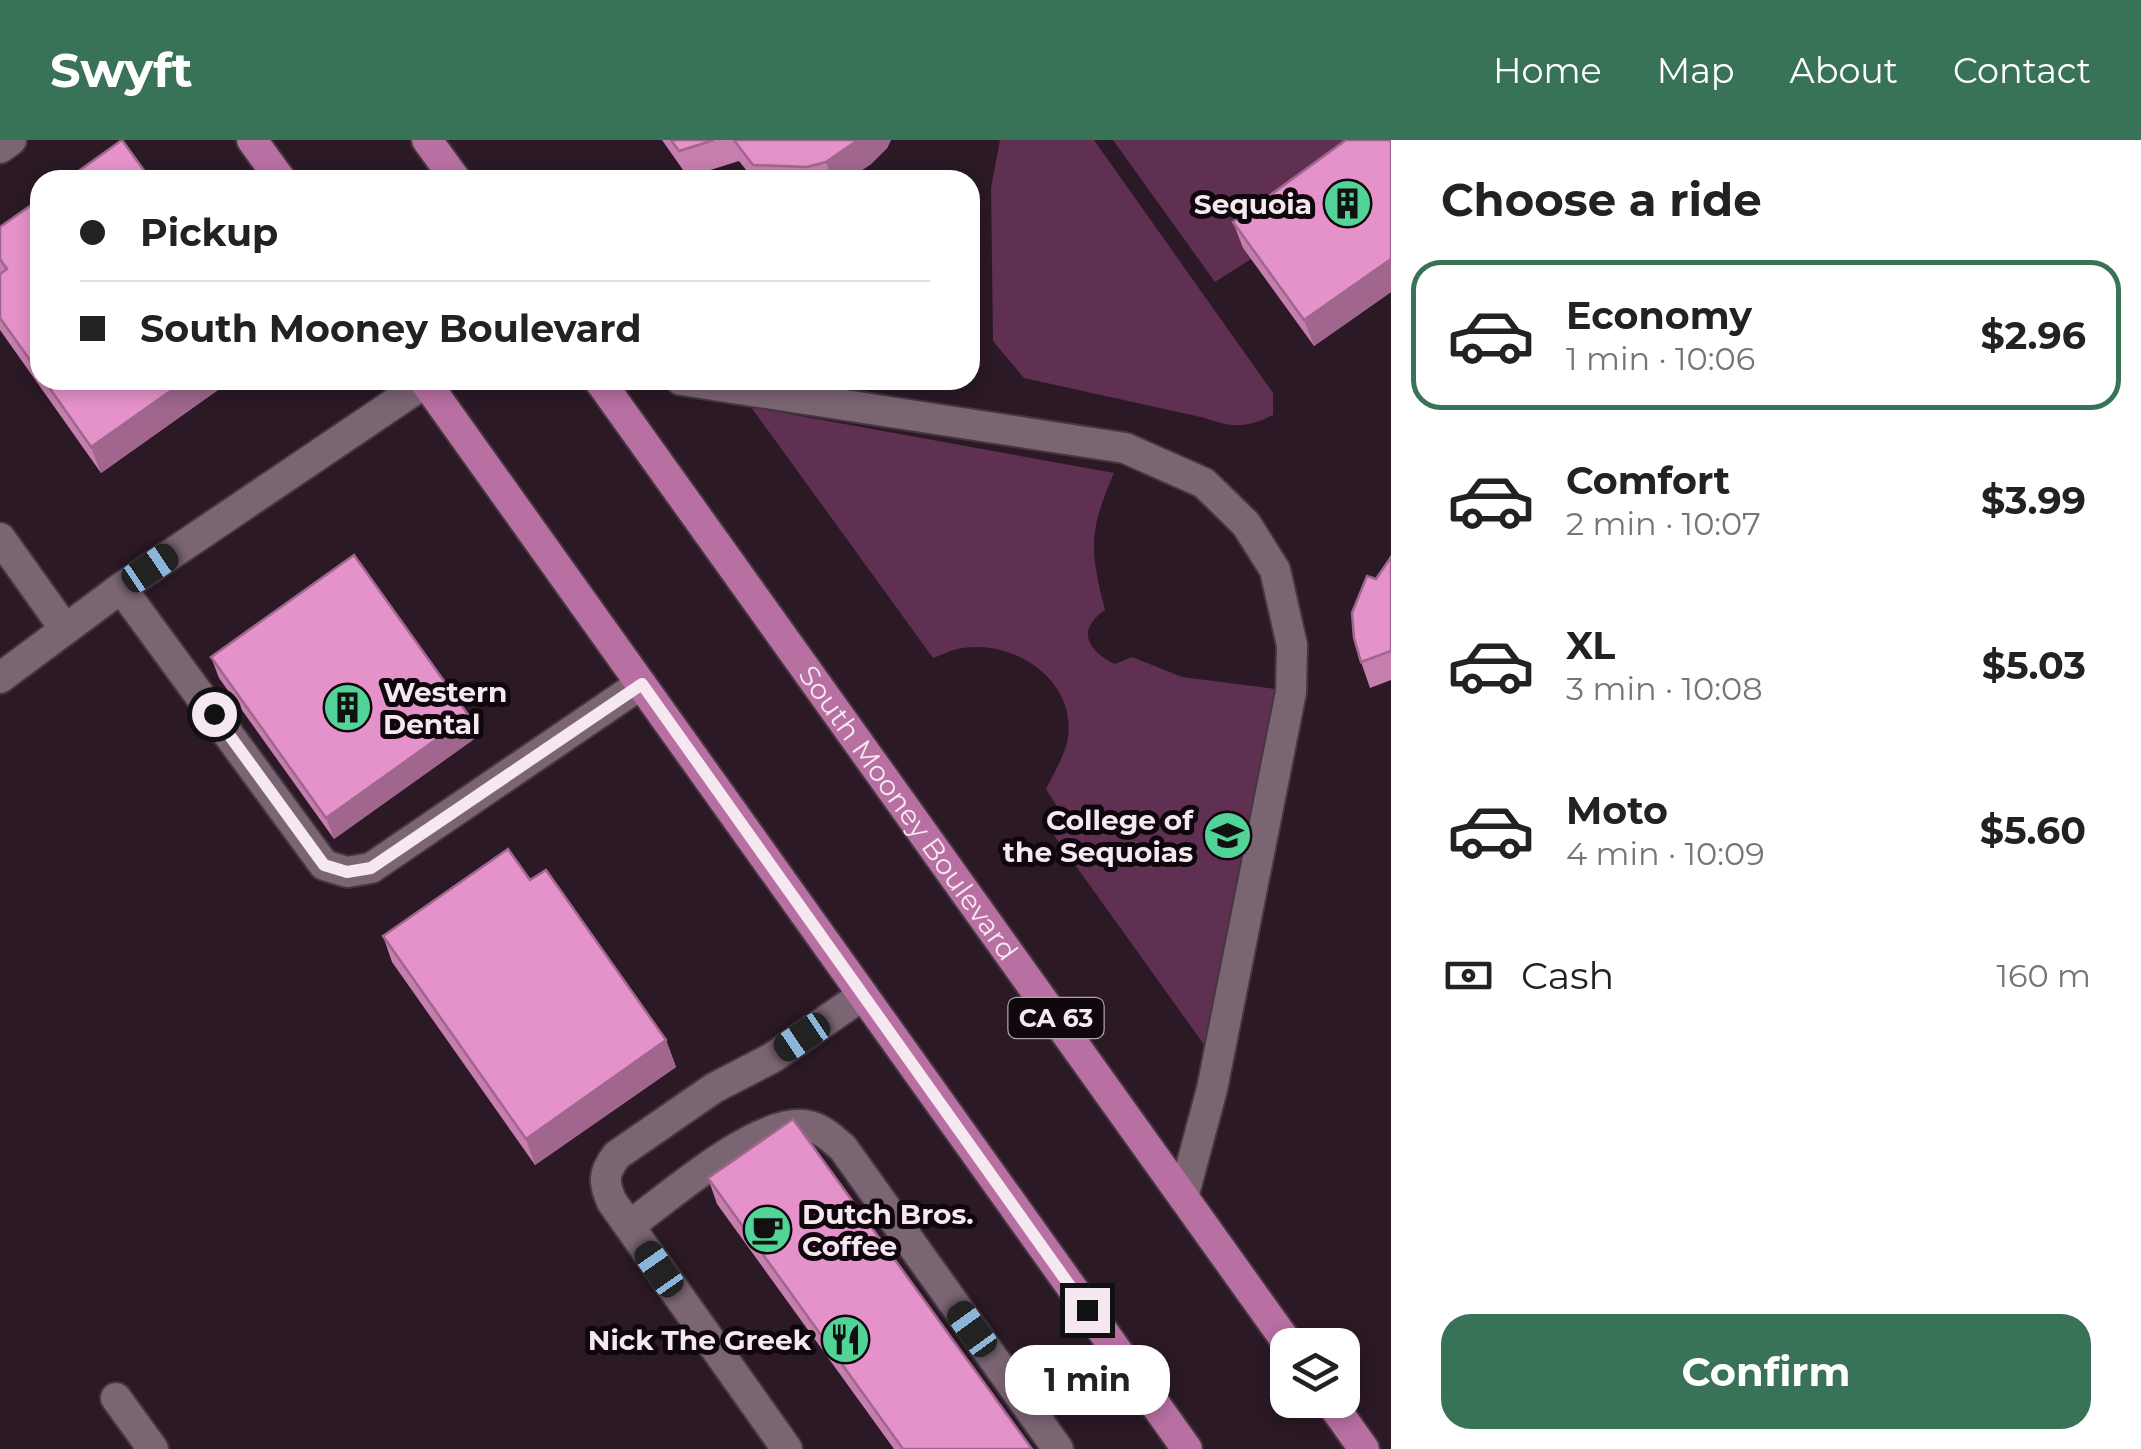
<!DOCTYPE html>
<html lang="en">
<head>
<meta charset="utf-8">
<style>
  :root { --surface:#fff; --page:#f2f2f2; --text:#222; --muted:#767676; --line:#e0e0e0; --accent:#387257 }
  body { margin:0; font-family:Montserrat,sans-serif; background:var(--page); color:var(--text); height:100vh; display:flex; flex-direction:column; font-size:38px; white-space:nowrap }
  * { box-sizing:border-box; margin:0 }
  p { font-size:32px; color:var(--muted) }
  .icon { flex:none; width:55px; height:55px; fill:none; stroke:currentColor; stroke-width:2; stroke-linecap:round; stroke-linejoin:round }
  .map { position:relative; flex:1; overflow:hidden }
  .panel { display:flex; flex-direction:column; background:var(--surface); width:750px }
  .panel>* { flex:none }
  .hud { position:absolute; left:30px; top:30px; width:950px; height:220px; border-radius:30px; box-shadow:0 5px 15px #0003; display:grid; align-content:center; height:220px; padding:0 50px; background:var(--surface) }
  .buttons { position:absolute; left:1270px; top:1188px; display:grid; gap:20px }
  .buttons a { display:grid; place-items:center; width:90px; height:90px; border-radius:20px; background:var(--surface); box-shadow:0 5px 15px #0003; font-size:50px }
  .end { position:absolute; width:45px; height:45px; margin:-22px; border:12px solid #f5e8f0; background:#111; box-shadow:0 0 0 5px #111 }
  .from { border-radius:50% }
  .bubble { position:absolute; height:70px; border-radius:30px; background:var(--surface); box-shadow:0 5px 15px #0003; font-size:32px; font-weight:700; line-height:70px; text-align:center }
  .car { position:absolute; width:30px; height:60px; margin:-30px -15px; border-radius:12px; box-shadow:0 0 8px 2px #0007; background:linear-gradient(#222 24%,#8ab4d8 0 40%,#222 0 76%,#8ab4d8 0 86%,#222 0) }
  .hud b { display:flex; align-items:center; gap:35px; height:95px; font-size:38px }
  .hud b+b { border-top:2px solid var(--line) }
  .hud i { width:25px; height:25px; background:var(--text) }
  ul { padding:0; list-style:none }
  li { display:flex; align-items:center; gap:30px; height:150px; margin:0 20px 15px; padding:0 30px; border:5px solid transparent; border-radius:30px }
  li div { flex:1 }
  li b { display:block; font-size:38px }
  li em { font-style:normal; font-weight:700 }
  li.active { border-color:var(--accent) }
  li>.icon { width:90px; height:90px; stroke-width:1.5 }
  h2 { padding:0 50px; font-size:45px; line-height:120px }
  .pay { display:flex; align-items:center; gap:25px; height:110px; padding:0 50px; font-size:38px }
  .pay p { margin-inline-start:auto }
  .primary-button { display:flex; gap:20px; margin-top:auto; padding:20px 50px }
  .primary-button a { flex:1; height:115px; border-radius:30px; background:var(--accent); color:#fff; font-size:40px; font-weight:700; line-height:115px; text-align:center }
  header { display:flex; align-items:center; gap:60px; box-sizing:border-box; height:140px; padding:0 50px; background:var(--accent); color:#fff }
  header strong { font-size:48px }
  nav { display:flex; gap:55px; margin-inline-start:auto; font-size:35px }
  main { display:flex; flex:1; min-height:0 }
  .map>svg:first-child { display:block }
  .green { fill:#603052 }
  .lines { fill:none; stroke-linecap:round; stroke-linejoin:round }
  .minor-casing { stroke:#453640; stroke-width:34 }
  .major-casing { stroke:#453640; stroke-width:34 }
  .minor { stroke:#7b6573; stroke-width:30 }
  .major { stroke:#b86fa2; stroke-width:30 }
  .wall { fill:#c57eae }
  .shaded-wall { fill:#a0668d }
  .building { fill:#e592ca; stroke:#a0668d; stroke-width:2.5 }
  .route { stroke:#f5e8f0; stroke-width:12 }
  .labels { text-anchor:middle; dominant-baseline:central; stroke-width:10; stroke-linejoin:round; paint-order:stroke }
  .shield { fill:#0f070c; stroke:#b0a4ac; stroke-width:2.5 }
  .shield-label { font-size:25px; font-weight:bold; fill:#f5e8f0 }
  .poi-label { font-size:28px; font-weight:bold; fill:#f5e8f0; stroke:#0f070c; text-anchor:end }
  .street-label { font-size:28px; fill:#f5e8f0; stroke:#0f070c }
</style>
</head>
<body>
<header>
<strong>Swyft</strong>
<nav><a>Home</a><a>Map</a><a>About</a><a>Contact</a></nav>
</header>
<main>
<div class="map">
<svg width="1391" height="1309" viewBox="0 0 1391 1309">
  <rect width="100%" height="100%" fill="#2b1925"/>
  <path class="green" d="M1000 0H1094L1273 253V275C1247 288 1232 288 1205 278L1024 238 993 201 991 48Z
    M1113 0H1348L1243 108 1251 119 1215 142Z
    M751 267 1114 333C1089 391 1089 408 1105 470 1076 490 1087 511 1115 524L1132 517 1182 537 1275 549 1215 920 1053 694 1060 671 1046 649C1054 633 1065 615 1068 598 1076 540 1015 500 963 508 953 509 942 515 933 518Z"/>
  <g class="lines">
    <defs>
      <path id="minor" d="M0 8 11 0
        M681 240 1125 308 1204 343 1246 384 1275 430 1292 505 1291 552 1212 949 1183 1057
        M0 398 65 489
        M121 448 324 725 347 732 371 728 641 544
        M0 538 121 448 429 240
        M629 1086C669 1057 755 981 803 985 819 986 832 998 843 1008L1058 1309
        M116 1258 153 1309
        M787 1309 612 1062C603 1042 603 1033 617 1015L714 948 772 918 863 855"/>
      <g id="major">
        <path d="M252 0 281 40"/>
        <path d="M427 0 456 40"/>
        <path d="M424 240 1187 1309"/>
        <path id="s1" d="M599 240 1289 1205"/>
        <path d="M1329 1260 1364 1309"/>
      </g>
    </defs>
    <use href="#minor" class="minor-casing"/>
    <use href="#major" class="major-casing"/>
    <use href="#minor" class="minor"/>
    <use href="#major" class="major"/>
  </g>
  <path class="wall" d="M662 0H891L887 8 871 24 847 40H754L739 21 688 37Z
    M1391 0V152L1314 206 1243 108 1233 82Z
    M40 59V240H232L101 333 0 190V87Z
    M1391 417V540L1370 548 1361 522 1376 439Z
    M211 517 469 576 477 597 334 699 219 538Z
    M530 740 666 900 676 927 535 1025 392 822 383 796Z
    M708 1038 1032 1309H894L717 1064Z"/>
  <path class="shaded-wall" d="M858 0H891L887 8 871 24 847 40H832L826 22Z
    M1391 119V152L1314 206 1304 180Z
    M186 240H232L101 333 91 307Z
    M469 576 477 597 334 699 326 678Z
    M666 900 676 927 535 1025 526 999Z"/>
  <path class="building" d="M122 0 151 40H66Z
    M671 0H714L679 11Z
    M734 0H858L826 22 807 27 753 25Z
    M1346 0H1391V119L1304 180 1233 82Z
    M40 59V234L0 178V134L7 129 0 119V87Z
    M44 240H186L91 307Z
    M354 415 469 576 326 678 211 517Z
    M1391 417V511L1361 522 1354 498 1352 473 1367 436 1376 439Z
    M508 709 530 740 546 730 666 900 526 999 383 796Z
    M793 979 1032 1309H903L708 1038Z"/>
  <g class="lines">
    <path class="route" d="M214 574 324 725 347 732 371 728 642 544 1087 1170"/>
  </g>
  <defs>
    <symbol id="building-disc" viewBox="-11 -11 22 22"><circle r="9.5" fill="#52d397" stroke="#0f070c"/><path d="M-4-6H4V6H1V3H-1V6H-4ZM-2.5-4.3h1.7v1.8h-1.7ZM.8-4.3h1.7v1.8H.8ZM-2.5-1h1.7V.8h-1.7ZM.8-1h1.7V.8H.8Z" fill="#111"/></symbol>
    <symbol id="university-disc" viewBox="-11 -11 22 22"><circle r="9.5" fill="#52d397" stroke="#0f070c"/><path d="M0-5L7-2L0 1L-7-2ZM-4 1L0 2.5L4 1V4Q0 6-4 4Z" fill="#111"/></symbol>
    <symbol id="cafe-disc" viewBox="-11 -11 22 22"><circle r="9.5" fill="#52d397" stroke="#0f070c"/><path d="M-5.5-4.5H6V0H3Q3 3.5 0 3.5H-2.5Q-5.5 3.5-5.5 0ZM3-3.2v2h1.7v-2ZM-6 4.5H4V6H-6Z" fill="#111"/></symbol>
    <symbol id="restaurant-disc" viewBox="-11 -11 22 22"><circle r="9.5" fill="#52d397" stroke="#0f070c"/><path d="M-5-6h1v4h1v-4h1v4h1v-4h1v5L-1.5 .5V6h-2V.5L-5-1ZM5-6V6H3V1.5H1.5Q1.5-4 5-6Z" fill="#111"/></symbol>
  </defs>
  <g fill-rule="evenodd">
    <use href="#building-disc" x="1320" y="36" width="55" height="55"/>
    <use href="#building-disc" x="320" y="540" width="55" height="55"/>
    <use href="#university-disc" x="1200" y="668" width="55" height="55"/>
    <use href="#cafe-disc" x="740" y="1062" width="55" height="55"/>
    <use href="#restaurant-disc" x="818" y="1172" width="55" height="55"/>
  </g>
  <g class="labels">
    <rect class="shield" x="1008.5" y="858" width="95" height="40" rx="8"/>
    <g class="shield-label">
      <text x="1056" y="878">CA 63</text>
    </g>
    <g class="poi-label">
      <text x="1312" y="64">Sequoia</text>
      <text x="383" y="552" text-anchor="start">Western<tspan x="383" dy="32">Dental</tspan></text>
      <text x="1193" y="680">College of<tspan x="1193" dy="32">the Sequoias</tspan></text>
      <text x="802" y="1074" text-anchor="start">Dutch Bros.<tspan x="802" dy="32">Coffee</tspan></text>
      <text x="811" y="1200">Nick The Greek</text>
    </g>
    <g class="street-label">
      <text stroke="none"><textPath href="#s1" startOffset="532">South Mooney Boulevard</textPath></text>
    </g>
  </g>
</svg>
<div class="buttons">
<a><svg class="icon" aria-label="layers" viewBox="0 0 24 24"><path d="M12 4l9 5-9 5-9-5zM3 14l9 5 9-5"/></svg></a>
</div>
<i class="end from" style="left:214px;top:574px"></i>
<i class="end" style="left:1087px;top:1170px"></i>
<div class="bubble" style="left:1005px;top:1205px;width:165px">1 min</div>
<i class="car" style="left:150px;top:428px;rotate:56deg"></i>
<i class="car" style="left:802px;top:897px;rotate:236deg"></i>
<i class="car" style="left:659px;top:1129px;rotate:325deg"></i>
<i class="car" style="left:972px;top:1189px;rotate:324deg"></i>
<div class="hud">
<b><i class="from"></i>Pickup</b>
<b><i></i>South Mooney Boulevard</b>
</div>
</div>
<section class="panel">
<h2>Choose a ride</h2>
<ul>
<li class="active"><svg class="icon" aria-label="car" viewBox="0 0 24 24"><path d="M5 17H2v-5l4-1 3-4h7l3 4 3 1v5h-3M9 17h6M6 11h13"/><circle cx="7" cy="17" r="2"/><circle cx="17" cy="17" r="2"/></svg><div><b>Economy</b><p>1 min · 10:06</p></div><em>$2.96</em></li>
<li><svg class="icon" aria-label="car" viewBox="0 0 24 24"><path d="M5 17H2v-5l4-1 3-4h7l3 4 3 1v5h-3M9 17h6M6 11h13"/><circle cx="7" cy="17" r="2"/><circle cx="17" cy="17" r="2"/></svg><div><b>Comfort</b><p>2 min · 10:07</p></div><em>$3.99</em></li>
<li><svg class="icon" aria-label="car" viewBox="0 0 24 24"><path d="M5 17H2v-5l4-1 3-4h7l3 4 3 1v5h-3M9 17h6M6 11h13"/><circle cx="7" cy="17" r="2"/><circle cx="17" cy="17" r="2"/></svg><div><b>XL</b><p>3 min · 10:08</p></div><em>$5.03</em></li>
<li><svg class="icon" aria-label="car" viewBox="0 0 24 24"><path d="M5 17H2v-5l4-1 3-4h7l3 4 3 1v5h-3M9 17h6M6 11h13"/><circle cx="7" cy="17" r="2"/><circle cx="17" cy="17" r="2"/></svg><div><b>Moto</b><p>4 min · 10:09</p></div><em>$5.60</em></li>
</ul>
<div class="pay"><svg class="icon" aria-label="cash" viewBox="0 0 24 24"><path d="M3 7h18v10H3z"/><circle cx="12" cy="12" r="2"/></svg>Cash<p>160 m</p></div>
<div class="primary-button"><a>Confirm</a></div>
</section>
</main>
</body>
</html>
